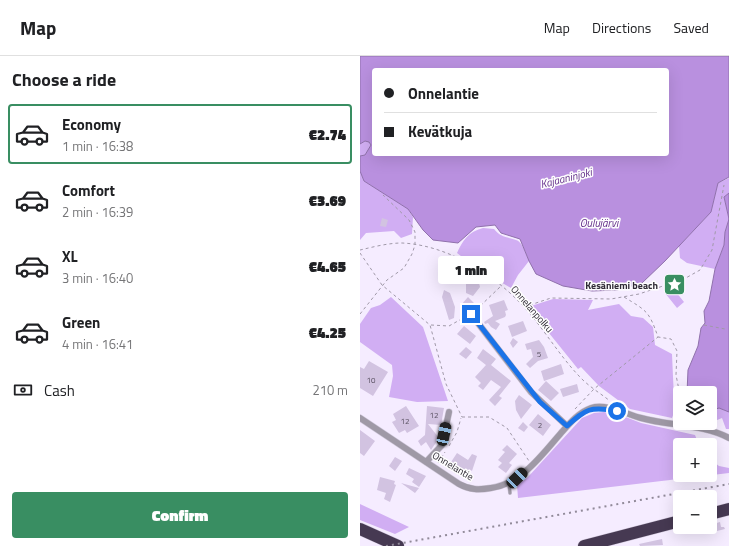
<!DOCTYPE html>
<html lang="en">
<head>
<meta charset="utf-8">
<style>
  :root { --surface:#fff; --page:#f2f2f2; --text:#202124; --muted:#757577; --line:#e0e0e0; --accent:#398e62 }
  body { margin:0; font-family:"Titillium Web",sans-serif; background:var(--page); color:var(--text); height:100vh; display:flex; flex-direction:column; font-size:15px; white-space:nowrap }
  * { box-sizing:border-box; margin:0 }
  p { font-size:13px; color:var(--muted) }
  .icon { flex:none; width:22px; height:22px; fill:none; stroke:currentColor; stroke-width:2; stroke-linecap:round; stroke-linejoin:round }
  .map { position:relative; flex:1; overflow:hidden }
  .details { display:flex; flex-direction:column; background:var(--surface); width:360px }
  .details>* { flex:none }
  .banner { position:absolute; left:12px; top:12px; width:297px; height:88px; border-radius:4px; box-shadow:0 4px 16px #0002; display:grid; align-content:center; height:88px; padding:0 12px; background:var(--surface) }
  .fabs { position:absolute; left:313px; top:330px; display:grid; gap:8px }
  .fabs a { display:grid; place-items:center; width:44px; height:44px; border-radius:4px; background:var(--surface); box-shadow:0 4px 16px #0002; font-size:20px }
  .end { position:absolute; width:18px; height:18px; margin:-9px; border:5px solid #1a73e8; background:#fff; box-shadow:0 0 0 2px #fff }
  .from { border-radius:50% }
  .bubble { position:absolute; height:28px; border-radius:4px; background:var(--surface); box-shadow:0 4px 16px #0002; font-size:13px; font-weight:800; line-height:28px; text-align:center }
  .car { position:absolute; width:12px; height:24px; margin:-12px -6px; border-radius:5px; box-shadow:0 0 3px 1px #0007; background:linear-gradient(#222 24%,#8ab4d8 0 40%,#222 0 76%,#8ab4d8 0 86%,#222 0) }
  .banner b { display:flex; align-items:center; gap:14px; height:38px; font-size:15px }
  .banner b+b { border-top:1px solid var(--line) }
  .banner i { width:10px; height:10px; background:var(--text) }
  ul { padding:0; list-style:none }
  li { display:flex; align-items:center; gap:12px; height:60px; margin:0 8px 6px; padding:0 4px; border:2px solid transparent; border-radius:4px }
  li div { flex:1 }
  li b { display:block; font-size:15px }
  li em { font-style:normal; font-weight:800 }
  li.on { border-color:var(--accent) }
  li>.icon { width:36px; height:36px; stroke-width:1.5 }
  h2 { padding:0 12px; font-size:18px; line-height:48px }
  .pay { display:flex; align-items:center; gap:10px; height:44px; padding:0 12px; font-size:15px }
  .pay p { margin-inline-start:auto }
  .button { display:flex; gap:8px; margin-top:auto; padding:8px 12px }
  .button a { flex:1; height:46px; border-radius:4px; background:var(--accent); color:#fff; font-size:16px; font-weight:800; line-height:46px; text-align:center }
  header { display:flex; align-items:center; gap:24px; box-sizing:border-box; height:56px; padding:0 20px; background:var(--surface); border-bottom:1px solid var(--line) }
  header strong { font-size:19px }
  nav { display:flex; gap:22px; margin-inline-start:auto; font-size:14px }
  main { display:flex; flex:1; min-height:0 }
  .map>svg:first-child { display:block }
  .green { fill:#d1aef3 }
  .water { fill:#b990df; stroke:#9071ac; fill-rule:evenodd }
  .building { fill:#d2c3e1 }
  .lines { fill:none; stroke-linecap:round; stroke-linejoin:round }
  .lane-casing { stroke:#d1c9db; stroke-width:4 }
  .street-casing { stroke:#d1c9db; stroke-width:7 }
  .highway-casing { stroke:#d1c9db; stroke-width:13 }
  .path { stroke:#a099a8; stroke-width:1; stroke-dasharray:3 3; stroke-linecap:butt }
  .lane { stroke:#9f99a6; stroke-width:3 }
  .street { stroke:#9f99a6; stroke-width:6 }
  .highway { stroke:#463952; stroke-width:12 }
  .rail { stroke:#918a99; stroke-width:2; stroke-dasharray:2 4; stroke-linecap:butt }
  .route { stroke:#1a73e8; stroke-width:5 }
  .labels { text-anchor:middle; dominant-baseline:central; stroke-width:3; stroke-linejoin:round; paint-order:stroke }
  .number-label { font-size:8px; fill:#585060 }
  .poi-label { font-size:10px; font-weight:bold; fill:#2f2a35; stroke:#fefefe; text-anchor:end }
  .street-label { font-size:10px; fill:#2f2a35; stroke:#fefefe }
  .water-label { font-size:11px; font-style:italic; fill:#64308b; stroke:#fefefe }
</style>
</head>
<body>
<header>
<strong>Map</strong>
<nav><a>Map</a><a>Directions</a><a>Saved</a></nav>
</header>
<main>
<section class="details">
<h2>Choose a ride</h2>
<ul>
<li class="on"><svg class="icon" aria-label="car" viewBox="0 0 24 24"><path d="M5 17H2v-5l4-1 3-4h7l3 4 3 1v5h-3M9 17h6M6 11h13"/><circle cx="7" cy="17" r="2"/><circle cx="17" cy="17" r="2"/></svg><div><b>Economy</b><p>1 min · 16:38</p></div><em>€2.74</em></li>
<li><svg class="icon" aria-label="car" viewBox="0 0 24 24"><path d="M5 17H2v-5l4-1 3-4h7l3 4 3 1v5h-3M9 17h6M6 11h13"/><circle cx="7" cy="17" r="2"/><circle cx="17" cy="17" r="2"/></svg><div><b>Comfort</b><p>2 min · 16:39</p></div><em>€3.69</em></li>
<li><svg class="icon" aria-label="car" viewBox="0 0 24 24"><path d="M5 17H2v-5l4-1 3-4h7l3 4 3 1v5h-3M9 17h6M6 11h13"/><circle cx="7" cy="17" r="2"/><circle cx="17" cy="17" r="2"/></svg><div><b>XL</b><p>3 min · 16:40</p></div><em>€4.65</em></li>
<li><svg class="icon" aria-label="car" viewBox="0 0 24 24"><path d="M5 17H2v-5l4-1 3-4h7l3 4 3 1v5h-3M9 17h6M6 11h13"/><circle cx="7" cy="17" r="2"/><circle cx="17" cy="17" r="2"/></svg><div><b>Green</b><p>4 min · 16:41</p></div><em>€4.25</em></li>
</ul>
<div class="pay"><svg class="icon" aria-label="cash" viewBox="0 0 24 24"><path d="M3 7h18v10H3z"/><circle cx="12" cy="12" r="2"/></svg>Cash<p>210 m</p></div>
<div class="button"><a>Confirm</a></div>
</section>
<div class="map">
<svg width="369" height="490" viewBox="0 0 369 490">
  <rect width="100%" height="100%" fill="#f5ecff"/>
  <path class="green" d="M5 85 9 86 11 89 5 99 0 100V88Z
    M0 115 4 125 48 153 53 161 52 178 41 182 34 175 6 177 0 184Z
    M369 122V137L364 141 369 163 365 176 364 189 355 213 327 207 320 202 319 190 351 156 358 127Z
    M123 172 134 173C140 181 147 181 156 184 163 186 166 199 169 205L158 219 151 232 139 225C135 207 128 203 110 207L97 197C103 184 108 176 123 172Z
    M312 231 324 246 317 252 305 237Z
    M31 241 63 271 88 345 57 346 29 341 33 320 32 309 0 286V268L11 252 20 249Z
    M193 243 233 244 228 254 259 248 271 260 283 262 293 271 295 289 312 298 314 343 316 351 312 362 270 353 239 330 221 311 218 313 168 251Z
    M359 352 369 356V373H366L362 362 350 367V355Z
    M244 356 263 360 281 367 335 379 339 389H320V419H350V403L359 410 369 412V417L158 442 157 429 168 421 222 362 234 357Z
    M0 448 49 471 35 478 0 464Z"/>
  <path class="water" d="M0 0H369V121L358 127 351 156 305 205 282 227 257 234 232 235 203 230 176 218 169 205 160 183 141 177 135 169 116 171 98 187 73 184 63 174 48 153 4 125 0 115V100L5 99 11 89 9 86 5 85 0 88ZM14 14H307V98H14Z
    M369 137V356L359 352 350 355V337H327L328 314 338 290 341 272 345 267 344 255 349 245 355 213 364 189 365 176 369 163 364 141Z"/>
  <path class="building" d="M22 162 28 164 26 171 20 170Z
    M96 212V225L92 228 87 227 81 221 91 213Z
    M106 225 119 227 120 231 113 240 106 237Z
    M84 234 90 237 95 251 94 262 89 264 82 241Z
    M108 241 114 247 107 254 101 249Z
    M144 244 148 254 145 255 146 259 145 261 135 265 140 268 136 274 131 271 128 267 125 268 124 266 133 260 129 249Z
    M163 265 167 275 152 281 148 270Z
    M104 270 116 280 110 288 97 278Z
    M153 282 158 286 153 292 150 287Z
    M179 284 184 291 188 302 178 305 170 312 166 308 173 301 171 293 167 294 165 288Z
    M106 291 112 296 106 303 99 298Z
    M123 293 136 303 131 309 151 325 139 340 142 342 135 350 129 344 141 331 131 324 123 334 118 330 121 327 115 321 126 309 117 302Z
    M9 305 28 316 13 340 0 332V311L4 313Z
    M201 308 204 318 184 325 181 315Z
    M186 325 199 337 191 345 178 334Z
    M217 328 219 336 203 341 200 333Z
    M159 339 172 349 161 363 156 354 155 345Z
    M46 350 59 370 47 377 45 374 39 377 32 366 36 364 33 358Z
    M67 350 84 352 81 369 68 368 79 382 71 394 66 386 61 390 58 385 65 379Z
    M178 358 191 369 183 380 169 369Z
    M163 366 168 371 164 376 158 372Z
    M0 374 15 385 4 400 0 397Z
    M147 389 157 398 149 407 152 409 146 417 138 411 142 407 138 404 145 396 142 394Z
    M97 397 108 404 112 398 117 400 112 415 109 413 107 418 91 406Z
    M35 401 42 405 35 415 29 410Z
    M49 412 66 420 59 431 52 426 54 423 46 418Z
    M20 421 35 425 34 428 36 429 30 446 24 443 26 437 17 434Z
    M41 427 59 432 55 437Z
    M360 466 361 471H364L365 473 349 477 348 471H350V469Z
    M302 483 303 489 280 490 279 488Z"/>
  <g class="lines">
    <defs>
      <path id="lane" d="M149 428 150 437"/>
      <path id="street" d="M111 258 171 336 207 370
        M0 362 99 428C110 434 119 434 131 432 161 428 182 399 201 377 209 368 219 356 231 352 246 347 266 358 281 362 309 370 343 368 369 382
        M66 406 82 389 89 356"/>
      <path id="highway" d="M350 458 369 453
        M0 473 38 490
        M224 490 320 465"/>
    </defs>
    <use href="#lane" class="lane-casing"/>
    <use href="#street" class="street-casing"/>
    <use href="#highway" class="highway-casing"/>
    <path class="path" d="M0 194C13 191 28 187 42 187 87 189 134 218 164 251 184 273 199 299 219 320 228 330 240 337 250 345
      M0 197 22 229 70 269 86 328 102 361
      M264 241C287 255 289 255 298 281L311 283 317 295 316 319 320 339
      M164 251 191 242 251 243 279 238 324 223 340 214 352 194 364 129
      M116 254 141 230
      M0 258 27 224 44 212 52 198 55 189V176L49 164 23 139
      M71 269 89 270 105 261
      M344 269 365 273
      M215 353 234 333 298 281
      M102 361H129L147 372 169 405
      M89 390 97 376 101 362
      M78 407 85 396"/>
    <use href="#lane" class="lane"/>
    <use href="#street" class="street"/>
    <use href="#highway" class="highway"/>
    <path class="rail" d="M26 490 369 428"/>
  </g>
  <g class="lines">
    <path class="route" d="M111 258 180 346 207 370C226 353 230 350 257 355"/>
  </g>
  <defs>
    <symbol id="sight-square" viewBox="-11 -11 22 22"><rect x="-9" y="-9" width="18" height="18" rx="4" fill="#398e62" stroke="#fefefe"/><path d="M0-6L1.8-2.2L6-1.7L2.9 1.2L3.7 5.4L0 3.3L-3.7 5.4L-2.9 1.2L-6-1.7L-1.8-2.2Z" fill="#fff"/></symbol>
  </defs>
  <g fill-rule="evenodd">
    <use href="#sight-square" x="302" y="216" width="25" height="25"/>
  </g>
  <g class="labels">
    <g class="number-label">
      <text x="179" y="298">5</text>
      <text x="11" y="324">10</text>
      <text x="74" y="359">12</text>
      <text x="45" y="365">12</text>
      <text x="180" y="369">2</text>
    </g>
    <g class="poi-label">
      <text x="298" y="229">Kesäniemi beach</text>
    </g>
    <g class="street-label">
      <text transform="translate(172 253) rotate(49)">Onnelanpolku</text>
      <text transform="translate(93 410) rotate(31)">Onnelantie</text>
    </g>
    <g class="water-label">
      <text transform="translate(206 122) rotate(-14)">Kajaaninjoki</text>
      <text x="239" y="167">Oulujärvi</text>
    </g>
  </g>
</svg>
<div class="fabs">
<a><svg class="icon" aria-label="layers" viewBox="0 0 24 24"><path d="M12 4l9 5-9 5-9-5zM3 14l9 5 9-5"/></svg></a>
<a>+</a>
<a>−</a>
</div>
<i class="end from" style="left:257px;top:355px"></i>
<i class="end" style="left:111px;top:258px"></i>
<div class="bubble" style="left:78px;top:200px;width:66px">1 min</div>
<i class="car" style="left:84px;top:378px;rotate:12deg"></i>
<i class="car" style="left:157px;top:422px;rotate:46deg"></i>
<div class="banner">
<b><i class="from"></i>Onnelantie</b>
<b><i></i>Kevätkuja</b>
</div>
</div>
</main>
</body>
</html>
